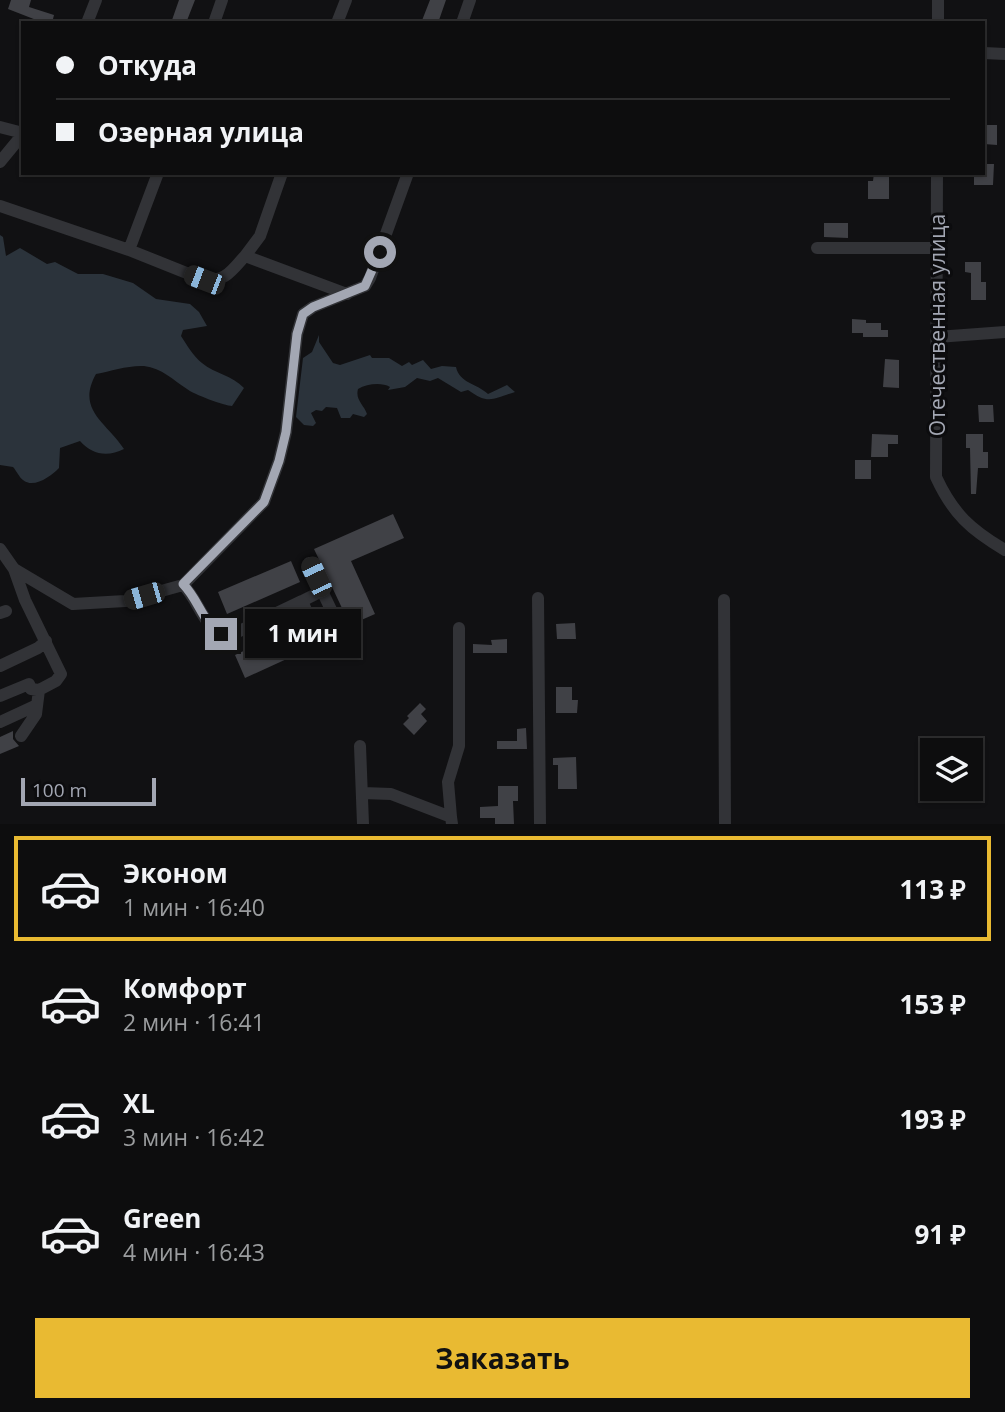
<!DOCTYPE html>
<html lang="ru">
<head>
<meta charset="utf-8">
<style>
  :root { --surface:#0d0d0e; --page:#161617; --text:#f1f3f6; --muted:#9a9c9e; --line:#2d2d2e; --accent:#e9ba32 }
  body { margin:0; font-family:"Open Sans",sans-serif; background:var(--page); color:var(--text); height:100vh; display:flex; flex-direction:column; font-size:26px; white-space:nowrap }
  * { box-sizing:border-box; margin:0 }
  p { font-size:23px; color:var(--muted) }
  .icon { flex:none; width:38px; height:38px; fill:none; stroke:currentColor; stroke-width:2; stroke-linecap:round; stroke-linejoin:round }
  .map { position:relative; height:824px; overflow:hidden }
  .details { display:flex; flex-direction:column; background:var(--surface); flex:1 }
  .details>* { flex:none }
  .top-card { position:absolute; left:21px; top:21px; width:964px; height:154px; border-radius:0px; box-shadow:0 2px 5px #0004,0 0 0 2px var(--line); display:grid; align-content:center; height:154px; padding:0 35px; background:var(--surface) }
  .controls { position:absolute; left:920px; top:738px; display:grid; gap:14px }
  .controls a { display:grid; place-items:center; width:63px; height:63px; border-radius:0px; background:var(--surface); box-shadow:0 2px 5px #0004,0 0 0 2px var(--line); font-size:35px }
  .scale { position:absolute; left:21px; bottom:18px; width:135px; box-sizing:border-box; padding-left:7px; border:4px solid #a3a7b3; border-top:0; font-size:19px; line-height:24px; white-space:nowrap; color:#a3a7b3; -webkit-text-stroke:5px #0c0c0e; paint-order:stroke }
  .end { position:absolute; width:32px; height:32px; margin:-16px; border:9px solid #a3a7b3; background:#111; box-shadow:0 0 0 4px #111 }
  .from { border-radius:50% }
  .bubble { position:absolute; height:49px; border-radius:0px; background:var(--surface); box-shadow:0 2px 5px #0004,0 0 0 2px var(--line); font-size:23px; font-weight:700; line-height:49px; text-align:center }
  .car { position:absolute; width:21px; height:42px; margin:-21px -10px; border-radius:9px; box-shadow:0 0 5px 2px #0007; background:linear-gradient(#222 24%,#8ab4d8 0 40%,#222 0 76%,#8ab4d8 0 86%,#222 0) }
  .top-card b { display:flex; align-items:center; gap:24px; height:66px; font-size:26px }
  .top-card b+b { border-top:2px solid var(--line) }
  .top-card i { width:18px; height:18px; background:var(--text) }
  ul { padding:12px 0 0; list-style:none }
  li { display:flex; align-items:center; gap:21px; height:105px; margin:0 14px 10px; padding:0 21px; border:4px solid transparent; border-radius:0px }
  li div { flex:1 }
  li b { display:block; font-size:26px }
  li em { font-style:normal; font-weight:700 }
  li.active { border-color:var(--accent) }
  li>.icon { width:63px; height:63px; stroke-width:1.5 }
  .cta { display:flex; gap:14px; margin-top:auto; padding:14px 35px }
  .cta a { flex:1; height:80px; border-radius:0px; background:var(--accent); color:#111; font-size:28px; font-weight:700; line-height:80px; text-align:center }
  .map>svg:first-child { display:block }
  .water { fill:#2b333b }
  .building { fill:#404146 }
  .lines { fill:none; stroke-linecap:round; stroke-linejoin:round }
  .minor { stroke:#323337; stroke-width:12 }
  .route { stroke:#a3a7b3; stroke-width:9 }
  .labels { text-anchor:middle; dominant-baseline:central; stroke-width:6; stroke-linejoin:round; paint-order:stroke }
  .street-label { font-size:21px; fill:#a3a7b3; stroke:#0c0c0e }
</style>
</head>
<body>
<div class="map">
<svg width="1005" height="824" viewBox="0 0 1005 824">
  <rect width="100%" height="100%" fill="#111113"/>
  <path class="water" d="M0 235 3 237 6 256 20 248 47 264 55 262 78 274H103L133 283 156 299 190 304 199 312 207 326 183 330 181 336C187 345 193 356 202 363 215 374 232 375 244 388L232 406C225 406 193 394 187 389 173 380 162 368 144 366 129 365 111 371 96 374 76 410 106 422 124 449 108 457 92 455 80 441L60 448 59 468C51 476 34 489 23 480 19 477 16 470 13 467L0 465Z
    M319 335V342L333 363 340 365 370 355 372 358H389L402 366 409 362 412 365 423 360 431 369 442 366 456 367C459 383 478 384 488 394L507 385 515 392C492 399 489 405 468 390L461 392 438 378 430 381 417 378 405 387 388 390 390 387C381 382 367 384 358 389 355 400 364 405 367 414L364 417 353 414 350 418H341L337 408 326 407 322 411 316 410 311 413 316 423 313 426 304 425 296 417 303 358 312 352Z"/>
  <path class="building" d="M11 0H31L29 7 54 15 52 23H44L8 9Z
    M179 0H195L186 23 172 20Z
    M430 0H446L438 23H421Z
    M984 125H997V145L984 144Z
    M984 164H994L993 185H974V173H984Z
    M874 173H889V199H868V181H873Z
    M824 223H848V238L824 237Z
    M965 262H981V282H986V300H971V273L965 272Z
    M852 319 866 320V323H881V330H888V337H863V333H852Z
    M885 359 899 360V388L883 387Z
    M978 405H993L994 422H979Z
    M872 434 898 435V444H888V457H871Z
    M966 434H983V452H988V468H978L976 494H971L970 448H966Z
    M855 460H871V479H855Z
    M393 514 404 538 351 561 375 614 350 625 314 549Z
    M291 561 300 582 227 614 218 592Z
    M575 623 576 639H557L556 624Z
    M302 624 315 646 245 678 235 655Z
    M507 639V653H473V644L492 645 491 640Z
    M556 687H572V700H578L577 713H556Z
    M420 703 426 709 421 714 427 721 414 735 403 724 409 718 407 716Z
    M526 728 527 749H497V741H517V729Z
    M13 731V739L19 746 0 754V737Z
    M576 757 577 789H558V765H553V758Z
    M498 786H518V801H513L514 824H495V818H480V807L498 806Z"/>
  <g class="lines">
    <path class="minor" d="M87 23 96 0
      M214 23 222 0
      M337 23 346 0
      M462 23 470 0
      M938 23V0
      M984 53 1005 54
      M0 127 23 133
      M0 162 23 134
      M937 173 936 477C953 514 971 530 1005 550
      M0 206 129 250 204 280C226 282 232 270 245 256L347 294
      M817 248H937
      M129 250 158 173
      M245 256 260 236 282 173
      M937 337 1005 332
      M0 549 14 569 25 600 61 674 56 681 39 690 36 714 21 736
      M14 569 73 604 125 601 183 585 264 502 279 461 286 432 297 334 303 314 313 307 365 286 370 278 408 173
      M183 585C201 602 203 633 231 635L302 601 316 633
      M322 591 338 624
      M538 598 540 824
      M724 600 725 824
      M302 601 322 591 309 563
      M0 613 6 611
      M0 666 38 648 46 641
      M0 696 29 684 31 689 39 690
      M0 722 37 705
      M360 746 363 824
      M363 793 391 794 451 817 452 824
      M451 817 448 782 459 746V628"/>
  </g>
  <g class="lines">
    <path class="route" d="M221 634C202 622 199 600 183 584L264 502 279 461 286 432 297 334 303 314 313 307 365 286 380 252"/>
  </g>
  <g class="labels">
    <g class="street-label">
      <text transform="translate(937 325) rotate(-90)">Отечественная улица</text>
    </g>
  </g>
</svg>
<div class="controls">
<a><svg class="icon" aria-label="layers" viewBox="0 0 24 24"><path d="M12 4l9 5-9 5-9-5zM3 14l9 5 9-5"/></svg></a>
</div>
<div class="scale">100 m</div>
<i class="end from" style="left:380px;top:252px"></i>
<i class="end" style="left:221px;top:634px"></i>
<div class="bubble" style="left:245px;top:609px;width:116px">1 мин</div>
<i class="car" style="left:204px;top:280px;rotate:291deg"></i>
<i class="car" style="left:316px;top:577px;rotate:335deg"></i>
<i class="car" style="left:144px;top:596px;rotate:254deg"></i>
<div class="top-card">
<b><i class="from"></i>Откуда</b>
<b><i></i>Озерная улица</b>
</div>
</div>
<section class="details">
<ul>
<li class="active"><svg class="icon" aria-label="car" viewBox="0 0 24 24"><path d="M5 17H2v-5l4-1 3-4h7l3 4 3 1v5h-3M9 17h6M6 11h13"/><circle cx="7" cy="17" r="2"/><circle cx="17" cy="17" r="2"/></svg><div><b>Эконом</b><p>1 мин · 16:40</p></div><em>113 ₽</em></li>
<li><svg class="icon" aria-label="car" viewBox="0 0 24 24"><path d="M5 17H2v-5l4-1 3-4h7l3 4 3 1v5h-3M9 17h6M6 11h13"/><circle cx="7" cy="17" r="2"/><circle cx="17" cy="17" r="2"/></svg><div><b>Комфорт</b><p>2 мин · 16:41</p></div><em>153 ₽</em></li>
<li><svg class="icon" aria-label="car" viewBox="0 0 24 24"><path d="M5 17H2v-5l4-1 3-4h7l3 4 3 1v5h-3M9 17h6M6 11h13"/><circle cx="7" cy="17" r="2"/><circle cx="17" cy="17" r="2"/></svg><div><b>XL</b><p>3 мин · 16:42</p></div><em>193 ₽</em></li>
<li><svg class="icon" aria-label="car" viewBox="0 0 24 24"><path d="M5 17H2v-5l4-1 3-4h7l3 4 3 1v5h-3M9 17h6M6 11h13"/><circle cx="7" cy="17" r="2"/><circle cx="17" cy="17" r="2"/></svg><div><b>Green</b><p>4 мин · 16:43</p></div><em>91 ₽</em></li>
</ul>
<div class="cta"><a>Заказать</a></div>
</section>
</body>
</html>
